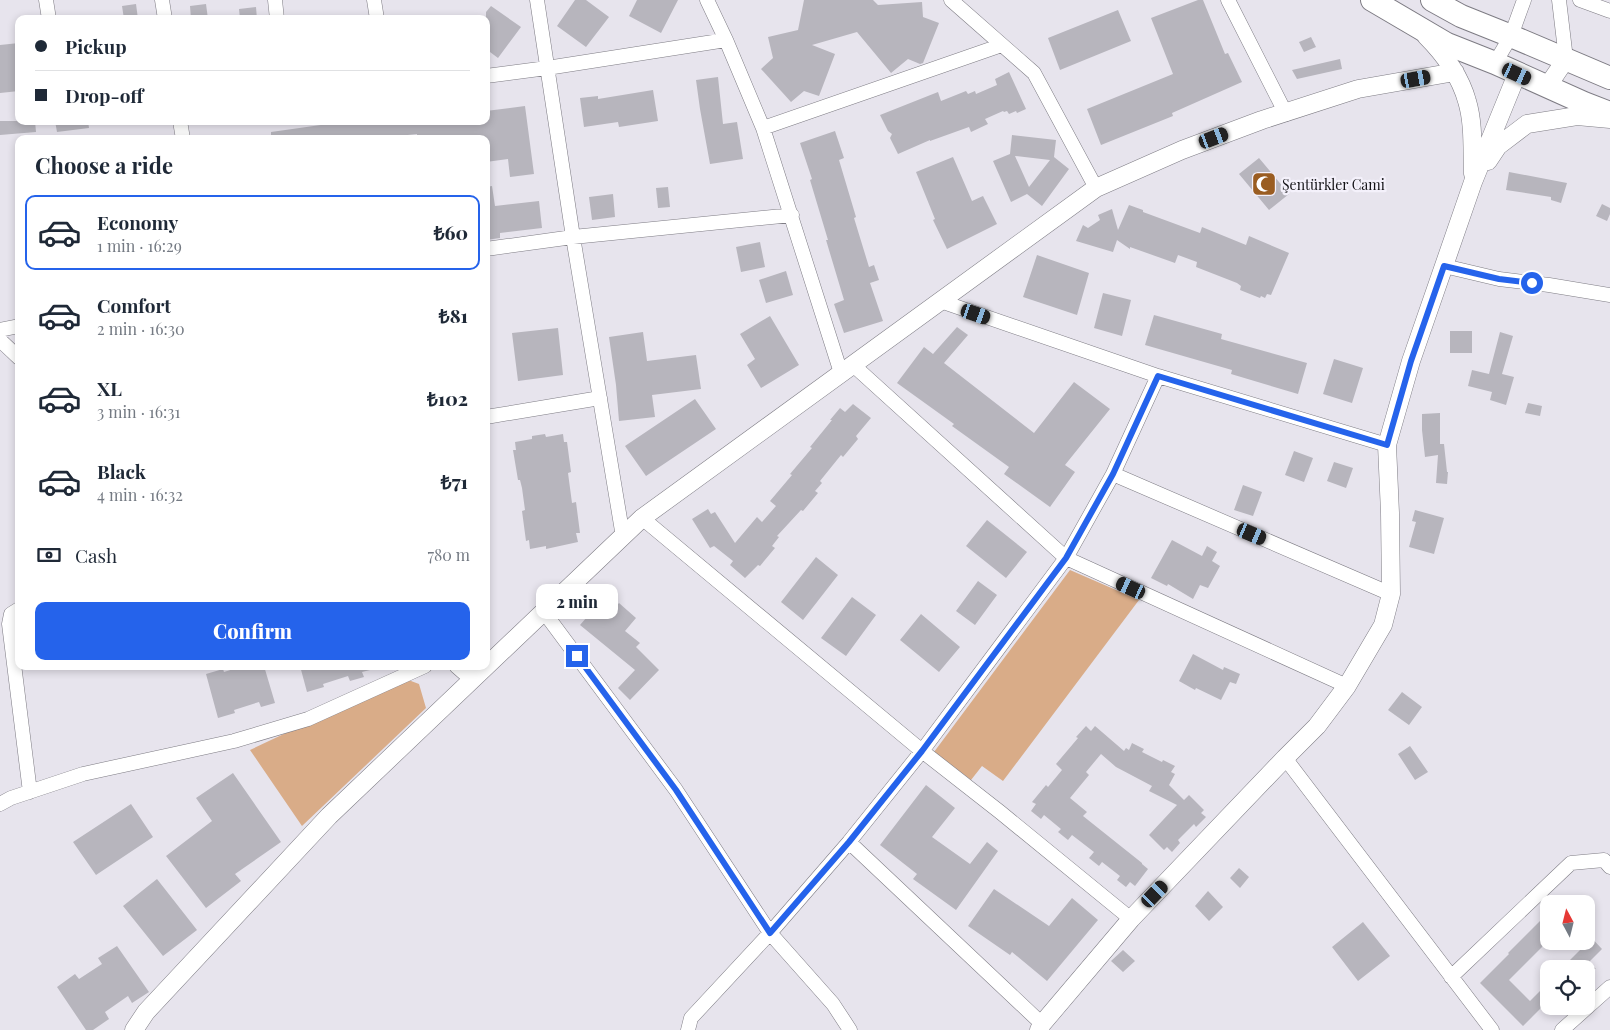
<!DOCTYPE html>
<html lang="en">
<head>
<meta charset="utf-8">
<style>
  :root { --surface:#fff; --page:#f2f2f3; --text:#1f2937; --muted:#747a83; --line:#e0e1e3; --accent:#2563eb }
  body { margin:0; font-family:"Playfair Display",serif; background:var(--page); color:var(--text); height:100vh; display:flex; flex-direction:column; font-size:19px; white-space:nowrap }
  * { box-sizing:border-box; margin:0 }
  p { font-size:16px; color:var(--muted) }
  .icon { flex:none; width:28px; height:28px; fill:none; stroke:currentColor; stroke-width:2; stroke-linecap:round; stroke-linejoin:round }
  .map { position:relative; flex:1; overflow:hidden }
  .sheet { position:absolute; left:15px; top:135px; width:475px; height:535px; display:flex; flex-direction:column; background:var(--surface); border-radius:10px; box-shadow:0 2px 8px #0003 }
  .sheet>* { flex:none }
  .top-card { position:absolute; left:15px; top:15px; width:475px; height:110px; border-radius:10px; box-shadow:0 2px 8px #0003; display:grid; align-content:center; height:110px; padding:0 20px; background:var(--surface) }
  .needle { width:32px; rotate:353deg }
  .tools { position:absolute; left:1540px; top:895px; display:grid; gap:10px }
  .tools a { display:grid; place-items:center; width:55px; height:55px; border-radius:10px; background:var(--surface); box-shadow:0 2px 8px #0003; font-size:25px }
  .end { position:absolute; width:22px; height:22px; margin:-11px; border:6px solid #2563eb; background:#fff; box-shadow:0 0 0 2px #fff }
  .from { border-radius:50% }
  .bubble { position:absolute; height:35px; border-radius:10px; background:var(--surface); box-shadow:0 2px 8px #0003; font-size:16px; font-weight:800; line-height:35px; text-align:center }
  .car { position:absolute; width:15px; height:30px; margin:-15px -8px; border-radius:6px; box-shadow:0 0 4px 1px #0007; background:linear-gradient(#222 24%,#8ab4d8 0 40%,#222 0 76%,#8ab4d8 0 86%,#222 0) }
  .top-card b { display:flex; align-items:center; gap:18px; height:48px; font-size:19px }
  .top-card b+b { border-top:1px solid var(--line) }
  .top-card i { width:12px; height:12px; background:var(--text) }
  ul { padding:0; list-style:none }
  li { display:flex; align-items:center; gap:15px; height:75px; margin:0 10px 8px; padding:0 10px; border:2px solid transparent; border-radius:10px }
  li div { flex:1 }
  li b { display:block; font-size:19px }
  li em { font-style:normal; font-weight:800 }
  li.selected { border-color:var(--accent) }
  li>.icon { width:45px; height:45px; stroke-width:1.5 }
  h2 { padding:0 20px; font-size:22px; line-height:60px }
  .pay { display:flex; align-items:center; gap:12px; height:55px; padding:0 20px; font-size:19px }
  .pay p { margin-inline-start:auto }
  .action { display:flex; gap:10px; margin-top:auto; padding:10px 20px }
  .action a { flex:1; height:58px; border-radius:10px; background:var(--accent); color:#fff; font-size:20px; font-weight:800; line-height:58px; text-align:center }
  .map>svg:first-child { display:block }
  .green { fill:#d9ac88 }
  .building { fill:#b7b5bd; fill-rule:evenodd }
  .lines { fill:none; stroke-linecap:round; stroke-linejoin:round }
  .minor-casing { stroke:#7e7c84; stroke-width:15 }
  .tertiary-casing { stroke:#7e7c84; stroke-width:19 }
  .trunk-casing { stroke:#7e7c84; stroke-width:24 }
  .minor { stroke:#fff; stroke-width:14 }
  .tertiary { stroke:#fff; stroke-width:18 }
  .trunk { stroke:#fff; stroke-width:22 }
  .route { stroke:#2563eb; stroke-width:6 }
  .labels { text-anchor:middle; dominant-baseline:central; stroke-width:4.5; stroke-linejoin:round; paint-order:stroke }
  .poi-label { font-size:14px; fill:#121115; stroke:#f4f1fb; text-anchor:start }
</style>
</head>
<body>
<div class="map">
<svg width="1610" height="1030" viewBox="0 0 1610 1030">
  <rect width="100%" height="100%" fill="#e7e4ed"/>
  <path class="green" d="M1070 570 1139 600 1003 781 982 766 971 780 934 752Z
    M403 678 419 684 426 708 302 826 250 750Z"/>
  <path class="building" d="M575 0H586L609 17 586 47 557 26Z
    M637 0H678L661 33 629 16Z
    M804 0H873L878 5 922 2 923 17 939 23 923 63 920 64 908 59 891 73 857 32 812 45 835 54 819 96 804 91 791 102 761 69 773 58 768 37 798 30Z
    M1198 0H1203L1225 54 1228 53 1242 82 1172 113 1173 116 1101 145 1087 109 1173 74 1151 18Z
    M136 4 138 19H124L122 6Z
    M206 4 208 19H191L190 6Z
    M491 6 521 27 498 58 486 49V12Z
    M256 7 257 19H240L239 9Z
    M1118 10 1131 41 1060 70 1048 38Z
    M1311 37 1316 47 1304 52 1299 42Z
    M19 43V91L0 93V45Z
    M1340 59 1342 69 1297 79 1292 70Z
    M1009 72 1026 109 1017 113 1016 111 1009 114 1007 111 1004 112 1003 111 985 119 988 124 971 132 969 127 930 141V140L898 154 890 138 892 134 888 131 880 115 938 92 941 101 966 91 968 94 975 91 976 94 997 85 995 79Z
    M718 77 723 124 737 122 743 159 710 164 700 109 696 80Z
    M653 90 658 121 619 127 618 122 584 127 580 98 598 96V99Z
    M525 106 534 174 510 177 508 159 486 162V139H417V134L379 138V139H271V132L349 121V123L379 121V124L411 121H486V111Z
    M0 121H35L36 132 0 135Z
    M55 121H88L89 128 57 132Z
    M835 131 844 158 839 160 856 217 854 218 869 267 874 265 879 280 870 283 883 321 844 333 834 304 844 300 826 240H828L810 180 812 179 800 143Z
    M1012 135 1056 140 1054 157 1069 169 1042 206 1027 194 1011 202 993 161 1010 154ZM1015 156 1050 160 1029 187Z
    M953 157 972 201 983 196 997 224 947 249 933 220 935 219 916 172Z
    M1259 158 1289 194 1269 210 1239 174Z
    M1509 172 1567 183 1561 203 1551 200V197L1506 190Z
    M492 186 495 206 539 201 542 228 500 233V238L486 240V187Z
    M668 187 670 207 658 208 656 188Z
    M613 194 615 217 592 220 589 197Z
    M1602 204 1610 208V214L1607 221 1596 216Z
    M1129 205 1143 210V212L1200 233 1202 227 1246 245 1249 236 1289 253 1271 295 1267 294 1265 298 1261 296 1260 298 1240 290 1241 286 1237 283 1196 267 1197 262 1178 255 1175 263 1130 247V249L1117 240 1113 252 1076 241 1083 225 1088 228 1100 220 1098 215 1112 209 1118 230Z
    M760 242 765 267 741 272 736 247Z
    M1037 255 1089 273 1077 315 1023 297Z
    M786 271 793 295 766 303 759 280Z
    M1103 293 1131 300 1122 336 1094 328Z
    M1154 315 1222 334 1221 339 1307 363 1298 394 1231 374 1232 370 1145 345Z
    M770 316 799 365 761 388 747 365 755 359 740 334Z
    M957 327 968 335 944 363 1034 433 1074 382 1110 409 1065 465 1075 472 1050 507 1004 474 1009 467 952 426 954 424 897 383 924 347 933 354Z
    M558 328 563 375 518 381 512 333Z
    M1450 331H1472V353H1450Z
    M643 332 647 361 696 355 701 389 652 395 655 417 619 421 616 385 609 337Z
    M1500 332 1513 336 1502 374 1514 377 1506 405 1490 400 1492 392 1468 386 1472 370 1489 374Z
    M1334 359 1363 368 1352 403 1323 394Z
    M695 399 716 429 646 476 625 446Z
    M1528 403 1542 406 1540 416 1525 413Z
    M853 404 871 418 856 436 858 439 843 457 841 455 820 481 822 483 815 491 818 493 803 511 801 510 777 536 779 537 772 546 775 548 760 566 758 565 745 578 730 565 733 561 714 546 710 548 692 519 708 509 711 514 715 512 735 543 757 517 762 522 776 506 770 501 792 475 790 474 812 448 810 447 832 420H830L840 408 845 412Z
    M1440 413V444H1444L1447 472H1448L1447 484 1436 483 1438 455 1425 457 1422 430V414Z
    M545 434 546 437 563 434 564 442H567L571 472 568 473 572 503 576 502 580 533H576L578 542 546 549V546L530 549 529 540 526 541 522 511 525 510 522 488 520 480H518L513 450H516L515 442 532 439V436Z
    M1294 451 1313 458 1304 482 1285 475Z
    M1334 462 1353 468 1346 488 1327 481Z
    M1243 485 1262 492 1253 516 1234 510Z
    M1415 510 1444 518 1434 554 1409 547 1416 522 1412 521Z
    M987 520 1027 552 1006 578 966 546Z
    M1172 540 1202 556 1207 546 1217 552 1212 561 1220 566 1208 588 1200 585 1193 599 1168 584 1167 586 1151 578Z
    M816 557 838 575 803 620 781 602Z
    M978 581 997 595 975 625 956 611Z
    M852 597 876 615 846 656 821 638Z
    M600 602 612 611 619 603 636 618 625 631 640 643 636 647 659 670 630 700 618 688 635 670 580 625Z
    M921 614 960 647 939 672 900 640Z
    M1193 654 1223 670 1224 667 1240 674 1236 684 1230 682 1221 700 1196 688 1195 690 1179 681Z
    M243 666H264L275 703 261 707 259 702 234 710 235 713 218 718 206 674 223 669 224 672Z
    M300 666H373L374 669 362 672 364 677 350 681 348 676 323 684 324 687 307 692Z
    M1402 692 1422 707 1409 725 1388 710Z
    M1086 726 1091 731 1095 726 1124 751 1126 748 1129 750 1132 743 1144 749 1142 752 1162 762 1163 760 1175 766 1171 772 1175 774 1169 785 1184 800 1189 795 1204 810 1201 813 1206 817 1196 827 1194 824 1178 840 1180 843 1172 852 1167 847 1164 850 1149 835 1177 805 1149 791 1152 786 1116 767 1101 754 1086 772 1089 775 1070 798 1087 812 1083 816 1142 863V864L1148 869 1135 886 1130 882 1126 887 1117 880 1120 876 1102 862 1099 866 1089 858 1094 852 1072 835 1068 840 1058 832 1061 829 1044 815 1041 819 1031 811 1036 804 1032 802 1046 785 1048 787 1062 770 1056 764 1078 738 1076 737Z
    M1410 746 1428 772 1415 780 1398 754Z
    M233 773 281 842 235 874 241 881 206 908 166 856 212 821 196 798Z
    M926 785 955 808 932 837 970 864 987 842 998 851 956 910 913 879 917 874 880 845Z
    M131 804 153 837 96 875 73 842Z
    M1239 868 1249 877 1240 888 1230 878Z
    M157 879 197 930 163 956 123 906Z
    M994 889 1049 926 1072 898 1098 920 1047 981 1012 952 1010 955 968 926Z
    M1208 891 1223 907 1209 921 1195 906Z
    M1549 912V940L1509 980 1530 1001 1549 982V1000L1523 1026 1480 983 1509 954 1508 953Z
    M1363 922 1390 956 1358 981 1332 947Z
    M1586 932 1602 949 1589 962 1596 969H1561L1586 944Z
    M117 946 149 992 132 1003 128 996 105 1012 109 1019 93 1030H86L57 987 75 974 79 979 102 964 98 958Z
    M1123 950 1135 961 1123 972 1111 961Z"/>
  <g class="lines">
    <defs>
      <path id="minor" d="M46 0 49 19
        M162 0 165 19
        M275 0 277 19
        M374 0 377 19
        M537 0 573 237 623 537
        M707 0 726 40 763 128 841 373
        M951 0 1034 73 1096 188
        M1228 0 1286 114
        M1559 0 1566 59
        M1580 0 1610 11
        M1495 63 1511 36 1524 0
        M486 76 547 68 726 40
        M180 121 183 139
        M763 128 1002 45
        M486 249 573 237 792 215
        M1444 266 1499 279 1549 285 1610 295
        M940 301 1158 376
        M0 330 19 326
        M0 340 19 358
        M852 364 1066 558 1347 686
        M486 417 600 398
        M1113 474 1391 594
        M642 518 922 751 1000 812 1131 919
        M19 609 11 614 9 624 30 792
        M544 612 676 790 770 933 833 1004 850 1030
        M456 666 472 680
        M1285 758 1492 1030
        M0 804 11 798 83 774 234 741 308 719 425 666
        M849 842 1042 1024
        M1451 977 1571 863 1604 860 1610 867
        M688 1030 691 1018 770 933 849 842 922 751 1066 558 1113 474 1158 376 1387 445
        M1562 1030 1610 987"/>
      <path id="tertiary" d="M1426 36C1444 54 1460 76 1467 101 1474 124 1472 150 1473 174
        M1547 87 1566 59
        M1488 161 1498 146 1527 124 1577 116 1610 119
        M134 1030 146 1012 329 816 642 518 1096 188 1182 150 1262 120 1358 89 1455 72
        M1039 1030 1042 1024 1131 919 1285 758 1317 726 1347 686 1383 625 1391 594 1390 513 1387 445 1411 361 1473 182 1517 74"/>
      <path id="trunk" d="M1372 0 1447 44 1495 63 1584 103 1610 113
        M1432 0 1461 16 1511 36 1610 78"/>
    </defs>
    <use href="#minor" class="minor-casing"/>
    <use href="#tertiary" class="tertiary-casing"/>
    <use href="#trunk" class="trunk-casing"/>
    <use href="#minor" class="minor"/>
    <use href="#tertiary" class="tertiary"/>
    <use href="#trunk" class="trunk"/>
  </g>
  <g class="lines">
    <path class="route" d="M577 656 676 790 770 933 849 842 922 751 1066 558 1113 474 1158 376 1387 445 1411 361 1444 266 1499 279 1532 283"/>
  </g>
  <defs>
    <symbol id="mosque-square" viewBox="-11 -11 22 22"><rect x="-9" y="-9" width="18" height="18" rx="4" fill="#9a5d21" stroke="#f4f1fb"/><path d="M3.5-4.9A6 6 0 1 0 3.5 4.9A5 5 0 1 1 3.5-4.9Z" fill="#fff"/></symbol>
  </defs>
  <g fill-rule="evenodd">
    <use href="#mosque-square" x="1250" y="170" width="28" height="28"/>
  </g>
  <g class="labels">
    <g class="poi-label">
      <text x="1282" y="184">Şentürkler Cami</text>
    </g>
  </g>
</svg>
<div class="tools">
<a><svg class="needle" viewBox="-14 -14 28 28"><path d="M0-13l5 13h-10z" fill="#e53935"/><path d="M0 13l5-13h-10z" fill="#747a83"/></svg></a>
<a><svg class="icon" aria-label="locate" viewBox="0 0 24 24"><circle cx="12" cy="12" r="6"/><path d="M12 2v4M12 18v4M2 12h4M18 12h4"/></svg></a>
</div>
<i class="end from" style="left:1532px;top:283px"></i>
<i class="end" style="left:577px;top:656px"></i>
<div class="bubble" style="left:536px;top:584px;width:82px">2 min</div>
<i class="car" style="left:1517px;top:74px;rotate:115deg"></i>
<i class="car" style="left:1416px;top:79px;rotate:80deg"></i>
<i class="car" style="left:1214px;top:138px;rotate:69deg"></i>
<i class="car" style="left:976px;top:314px;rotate:109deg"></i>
<i class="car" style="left:1252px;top:534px;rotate:113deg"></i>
<i class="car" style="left:1131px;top:588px;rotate:295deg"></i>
<i class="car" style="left:1155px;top:894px;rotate:44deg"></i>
<div class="top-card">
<b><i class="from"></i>Pickup</b>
<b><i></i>Drop-off</b>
</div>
<section class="sheet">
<h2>Choose a ride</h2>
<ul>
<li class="selected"><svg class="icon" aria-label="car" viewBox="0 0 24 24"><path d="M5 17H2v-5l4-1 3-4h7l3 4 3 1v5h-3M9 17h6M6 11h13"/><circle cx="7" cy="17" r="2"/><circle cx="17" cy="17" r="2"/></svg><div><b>Economy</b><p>1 min · 16:29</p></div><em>₺60</em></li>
<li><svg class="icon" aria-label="car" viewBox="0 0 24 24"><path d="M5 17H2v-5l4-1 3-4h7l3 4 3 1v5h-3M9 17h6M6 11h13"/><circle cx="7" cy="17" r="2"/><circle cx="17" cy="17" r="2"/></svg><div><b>Comfort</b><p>2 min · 16:30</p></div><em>₺81</em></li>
<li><svg class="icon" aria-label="car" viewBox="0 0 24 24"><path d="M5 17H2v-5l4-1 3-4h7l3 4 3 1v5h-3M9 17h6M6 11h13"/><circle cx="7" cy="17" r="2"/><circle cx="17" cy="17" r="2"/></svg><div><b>XL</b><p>3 min · 16:31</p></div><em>₺102</em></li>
<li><svg class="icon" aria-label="car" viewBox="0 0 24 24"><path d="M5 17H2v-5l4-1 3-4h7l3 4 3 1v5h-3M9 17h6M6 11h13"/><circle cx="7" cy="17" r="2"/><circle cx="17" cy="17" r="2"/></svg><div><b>Black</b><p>4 min · 16:32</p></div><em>₺71</em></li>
</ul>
<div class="pay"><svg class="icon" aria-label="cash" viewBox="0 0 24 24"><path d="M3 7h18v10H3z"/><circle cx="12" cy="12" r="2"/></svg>Cash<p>780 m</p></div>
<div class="action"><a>Confirm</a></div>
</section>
</div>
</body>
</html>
